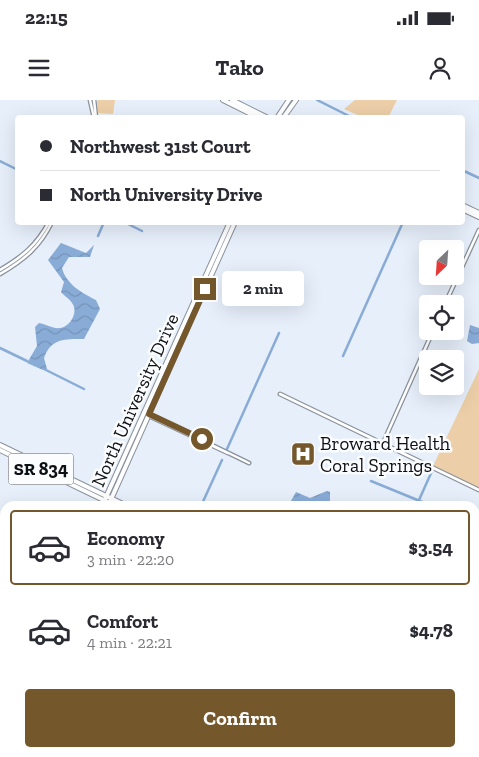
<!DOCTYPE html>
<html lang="en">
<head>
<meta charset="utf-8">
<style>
  :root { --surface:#fff; --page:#f2f2f3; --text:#2b2b33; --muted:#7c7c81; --line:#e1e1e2; --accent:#75572c }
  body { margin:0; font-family:"Zilla Slab",serif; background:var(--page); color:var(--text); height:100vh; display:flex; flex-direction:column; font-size:19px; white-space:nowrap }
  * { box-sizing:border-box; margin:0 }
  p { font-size:16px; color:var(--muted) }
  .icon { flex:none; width:28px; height:28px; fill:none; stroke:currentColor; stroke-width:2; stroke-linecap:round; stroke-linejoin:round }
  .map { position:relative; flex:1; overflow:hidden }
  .panel { position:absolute; left:0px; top:401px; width:480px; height:256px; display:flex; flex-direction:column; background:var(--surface); border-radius:15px 15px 0 0; box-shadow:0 5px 20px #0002 }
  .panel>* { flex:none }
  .top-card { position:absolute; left:15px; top:15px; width:450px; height:110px; border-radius:5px; box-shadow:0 5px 20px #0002; display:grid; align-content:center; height:110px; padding:0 25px; background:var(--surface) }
  .needle { width:32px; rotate:205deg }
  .buttons { position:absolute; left:419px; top:140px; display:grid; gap:10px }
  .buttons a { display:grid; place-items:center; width:45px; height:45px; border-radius:5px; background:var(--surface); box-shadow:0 5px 20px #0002; font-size:25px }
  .end { position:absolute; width:22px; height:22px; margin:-11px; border:6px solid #75572c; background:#fff; box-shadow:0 0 0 2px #fff }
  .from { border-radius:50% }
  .bubble { position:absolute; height:35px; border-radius:5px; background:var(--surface); box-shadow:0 5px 20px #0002; font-size:16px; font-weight:800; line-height:35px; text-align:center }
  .top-card b { display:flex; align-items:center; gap:18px; height:48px; font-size:19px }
  .top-card b+b { border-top:1px solid var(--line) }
  .top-card i { width:12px; height:12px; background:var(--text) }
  ul { padding:9px 0 0; list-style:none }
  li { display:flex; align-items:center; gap:15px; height:75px; margin:0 10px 8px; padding:0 15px; border:2px solid transparent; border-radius:5px }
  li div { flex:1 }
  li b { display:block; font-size:19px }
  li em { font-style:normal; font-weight:800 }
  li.current { border-color:var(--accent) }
  li>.icon { width:45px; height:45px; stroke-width:1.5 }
  .action { display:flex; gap:10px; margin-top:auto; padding:10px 25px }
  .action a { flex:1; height:58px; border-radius:5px; background:var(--accent); color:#fff; font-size:20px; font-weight:800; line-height:58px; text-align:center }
  .status { display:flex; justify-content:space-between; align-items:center; height:35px; padding:0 25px; background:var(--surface); direction:ltr }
  .status svg { height:14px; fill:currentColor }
  header { display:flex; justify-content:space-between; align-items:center; height:65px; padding:0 25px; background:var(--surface); font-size:22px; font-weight:800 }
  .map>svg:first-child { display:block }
  .green { fill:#eccfa8 }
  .water { fill:url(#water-waves) }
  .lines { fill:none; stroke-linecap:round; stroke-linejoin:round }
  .canal { stroke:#89acd7; stroke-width:2.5 }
  .minor-casing { stroke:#8a929c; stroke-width:5 }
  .major-casing { stroke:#8a929c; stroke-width:6 }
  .minor { stroke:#fff; stroke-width:2.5 }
  .major { stroke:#fff; stroke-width:4 }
  .route { stroke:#75572c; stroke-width:6 }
  .labels { text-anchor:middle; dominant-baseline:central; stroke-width:5; stroke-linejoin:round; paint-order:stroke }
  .shield { fill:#fafcfe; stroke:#54575a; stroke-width:1 }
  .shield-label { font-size:18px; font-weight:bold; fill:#0d1013 }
  .street-label { font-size:19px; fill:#0d1013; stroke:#fafcfe }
  .poi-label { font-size:19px; fill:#0d1013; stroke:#fafcfe; text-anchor:start }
</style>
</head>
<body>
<div class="status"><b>22:15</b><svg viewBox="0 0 49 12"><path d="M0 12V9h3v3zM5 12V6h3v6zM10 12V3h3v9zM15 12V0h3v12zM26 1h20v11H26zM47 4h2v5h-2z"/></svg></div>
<header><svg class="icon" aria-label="menu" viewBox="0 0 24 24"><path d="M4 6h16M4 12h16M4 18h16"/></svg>Tako<svg class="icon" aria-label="person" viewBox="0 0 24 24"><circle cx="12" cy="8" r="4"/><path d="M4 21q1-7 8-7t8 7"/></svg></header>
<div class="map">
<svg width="479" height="657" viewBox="0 0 479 657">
  <defs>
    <pattern id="water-waves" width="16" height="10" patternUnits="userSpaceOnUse" patternTransform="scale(1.25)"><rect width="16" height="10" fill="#89acd7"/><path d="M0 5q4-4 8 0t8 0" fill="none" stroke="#7593b8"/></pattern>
  </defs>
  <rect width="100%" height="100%" fill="#e6effa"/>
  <path class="green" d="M99 0H115L113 14 98 13 97 1Z
    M355 0H397L388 18 362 17 344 9Z
    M479 269V388L433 366Z"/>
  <path class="water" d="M61 143 86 153 94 145 90 157H69L62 168C66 184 82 193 96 200L100 209 84 239C65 239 51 238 44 258L47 269 43 270 27 263 37 246 35 227 39 223C46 224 53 229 60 228 70 227 79 212 72 203 70 199 64 196 61 192L64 182 48 160Z
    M470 225 479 228V243L472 244 467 241Z
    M327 391 330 392V406H288L296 392 310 398Z"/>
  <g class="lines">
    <path class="canal" d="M317 0 353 18
      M0 61 18 70
      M462 70 479 78
      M124 122 142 131
      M98 136 104 122
      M0 248 27 261
      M343 256 403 122
      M44 269 84 289
      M227 349 279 233
      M371 381 432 406
      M419 400 432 371
      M201 406 222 360
      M475 491 479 492"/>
    <defs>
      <path id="minor" d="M90 0 94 18
        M94 0 96 18
        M0 170C22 157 37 145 49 122
        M0 174C24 160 40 147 52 122
        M445 204 479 130
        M280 294 479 390
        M144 312 249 363
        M151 317 228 353
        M383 343 433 231
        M0 600 5 603
        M185 657 188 652"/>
      <path id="major" d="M223 0 259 18
        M232 0 268 18
        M277 18 289 0
        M283 18 296 0
        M462 105 479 113
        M462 109 479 117
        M0 345 127 406
        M0 350 116 406
        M102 406 230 122
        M108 406 235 122
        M475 574 479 576
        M475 579 479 581
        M0 632 5 621
        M0 641 5 630"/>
    </defs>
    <use href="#minor" class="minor-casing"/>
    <use href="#major" class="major-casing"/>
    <use href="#minor" class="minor"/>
    <use href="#major" class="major"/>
  </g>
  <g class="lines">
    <path class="route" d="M202 339 149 314 205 189"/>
  </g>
  <defs>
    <symbol id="hospital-square" viewBox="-11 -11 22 22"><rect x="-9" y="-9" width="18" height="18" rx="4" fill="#75572c" stroke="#fafcfe"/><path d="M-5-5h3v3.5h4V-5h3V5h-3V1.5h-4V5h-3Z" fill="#fff"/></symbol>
  </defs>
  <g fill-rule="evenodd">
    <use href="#hospital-square" x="289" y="340" width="28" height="28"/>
  </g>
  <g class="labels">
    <rect class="shield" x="8.5" y="353.5" width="65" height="31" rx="4"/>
    <g class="shield-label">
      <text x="41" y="369">SR 834</text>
    </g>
    <g class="street-label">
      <text transform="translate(135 300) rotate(-66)">North University Drive</text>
    </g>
    <g class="poi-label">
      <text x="320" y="343">Broward Health<tspan x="320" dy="22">Coral Springs</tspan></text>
    </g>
  </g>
</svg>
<div class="buttons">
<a><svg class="needle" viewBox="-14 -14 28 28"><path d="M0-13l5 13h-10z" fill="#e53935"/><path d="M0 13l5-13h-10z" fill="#7c7c81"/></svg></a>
<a><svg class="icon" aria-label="locate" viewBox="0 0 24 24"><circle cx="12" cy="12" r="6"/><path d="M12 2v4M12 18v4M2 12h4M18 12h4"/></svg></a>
<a><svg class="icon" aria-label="layers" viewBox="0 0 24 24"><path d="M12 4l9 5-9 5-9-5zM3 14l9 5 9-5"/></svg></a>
</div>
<i class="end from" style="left:202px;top:339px"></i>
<i class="end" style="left:205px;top:189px"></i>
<div class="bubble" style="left:222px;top:171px;width:82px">2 min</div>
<div class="top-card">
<b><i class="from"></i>Northwest 31st Court</b>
<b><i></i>North University Drive</b>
</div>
<section class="panel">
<ul>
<li class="current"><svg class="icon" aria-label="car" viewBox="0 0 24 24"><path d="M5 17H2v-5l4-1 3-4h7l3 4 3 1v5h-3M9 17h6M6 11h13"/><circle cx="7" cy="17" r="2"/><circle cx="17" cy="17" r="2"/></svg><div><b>Economy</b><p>3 min · 22:20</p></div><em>$3.54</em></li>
<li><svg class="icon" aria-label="car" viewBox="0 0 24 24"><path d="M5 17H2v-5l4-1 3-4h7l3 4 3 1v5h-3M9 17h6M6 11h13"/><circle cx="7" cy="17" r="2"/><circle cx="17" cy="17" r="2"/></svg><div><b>Comfort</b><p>4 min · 22:21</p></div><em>$4.78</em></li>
</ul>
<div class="action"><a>Confirm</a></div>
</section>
</div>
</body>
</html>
